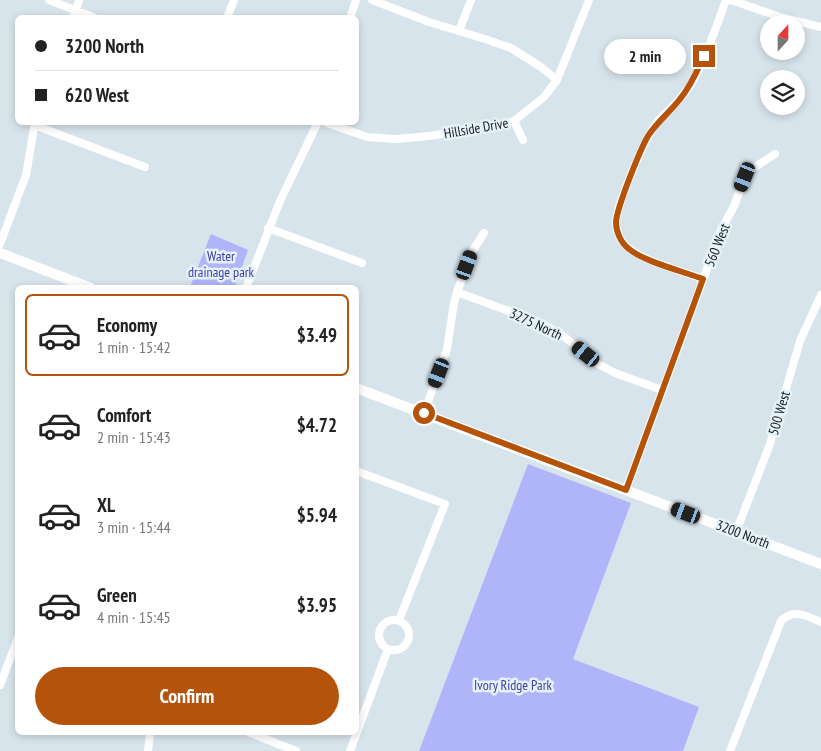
<!DOCTYPE html>
<html lang="en">
<head>
<meta charset="utf-8">
<style>
  :root { --surface:#fff; --page:#f2f2f2; --text:#222; --muted:#767676; --line:#e0e0e0; --accent:#b45309 }
  body { margin:0; font-family:"PT Sans Narrow",sans-serif; background:var(--page); color:var(--text); height:100vh; display:flex; flex-direction:column; font-size:19px; white-space:nowrap }
  * { box-sizing:border-box; margin:0 }
  p { font-size:16px; color:var(--muted) }
  .icon { flex:none; width:28px; height:28px; fill:none; stroke:currentColor; stroke-width:2; stroke-linecap:round; stroke-linejoin:round }
  .map { position:relative; flex:1; overflow:hidden }
  .drawer { position:absolute; left:15px; top:285px; width:344px; height:450px; display:flex; flex-direction:column; background:var(--surface); border-radius:8px; box-shadow:0 2px 8px #0003 }
  .drawer>* { flex:none }
  .banner { position:absolute; left:15px; top:15px; width:344px; height:110px; border-radius:8px; box-shadow:0 2px 8px #0003; display:grid; align-content:center; height:110px; padding:0 20px; background:var(--surface) }
  .needle { width:32px; rotate:21deg }
  .controls { position:absolute; left:760px; top:15px; display:grid; gap:10px }
  .controls a { display:grid; place-items:center; width:45px; height:45px; border-radius:50%; background:var(--surface); box-shadow:0 2px 8px #0003; font-size:25px }
  .end { position:absolute; width:22px; height:22px; margin:-11px; border:6px solid #b45309; background:#fff; box-shadow:0 0 0 2px #fff }
  .from { border-radius:50% }
  .bubble { position:absolute; height:35px; border-radius:18px; background:var(--surface); box-shadow:0 2px 8px #0003; font-size:16px; font-weight:800; line-height:35px; text-align:center }
  .car { position:absolute; width:15px; height:30px; margin:-15px -8px; border-radius:6px; box-shadow:0 0 4px 1px #0007; background:linear-gradient(#222 24%,#8ab4d8 0 40%,#222 0 76%,#8ab4d8 0 86%,#222 0) }
  .banner b { display:flex; align-items:center; gap:18px; height:48px; font-size:19px }
  .banner b+b { border-top:1px solid var(--line) }
  .banner i { width:12px; height:12px; background:var(--text) }
  ul { padding:9px 0 0; list-style:none }
  li { display:flex; align-items:center; gap:15px; height:82px; margin:0 10px 8px; padding:0 10px; border:2px solid transparent; border-radius:8px }
  li div { flex:1 }
  li b { display:block; font-size:19px }
  li em { font-style:normal; font-weight:800 }
  li.current { border-color:var(--accent) }
  li>.icon { width:45px; height:45px; stroke-width:1.5 }
  .action { display:flex; gap:10px; margin-top:auto; padding:10px 20px }
  .action a { flex:1; height:58px; border-radius:30px; background:var(--accent); color:#fff; font-size:20px; font-weight:800; line-height:58px; text-align:center }
  .map>svg:first-child { display:block }
  .green { fill:#b0b5fa }
  .lines { fill:none; stroke-linecap:round; stroke-linejoin:round }
  .minor { stroke:#fff; stroke-width:8 }
  .tertiary { stroke:#fff; stroke-width:10 }
  .route { stroke:#b45309; stroke-width:6 }
  .labels { text-anchor:middle; dominant-baseline:central; stroke-width:5; stroke-linejoin:round; paint-order:stroke }
  .street-label { font-size:14px; fill:#161a1d; stroke:#e5f2fa }
  .park-label { font-size:14px; fill:#433ca1; stroke:#e5f2fa }
</style>
</head>
<body>
<div class="map">
<svg width="821" height="751" viewBox="0 0 821 751">
  <rect width="100%" height="100%" fill="#d8e4ec"/>
  <path class="green" d="M211 234 248 250 235 287H190Z
    M528 464 631 503 573 659 699 707 683 751H419Z"/>
  <g class="lines">
    <path class="minor" d="M49 0 95 18
      M372 0 429 22 485 39 511 48 541 67 557 80
      M731 0 780 17 821 27
      M73 18 79 0
      M227 18 234 0
      M350 18 356 0
      M459 31 471 0
      M514 121 523 140
      M324 122 367 137 396 139 429 136 494 126 514 121 544 97 557 80 589 0
      M34 125 145 167
      M268 228 362 263
      M0 244 26 175 35 122
      M703 279C680 270 635 260 622 241 619 236 616 228 616 223 616 205 646 136 658 121 670 108 684 97 693 81 707 56 716 27 726 0
      M246 288 280 201 318 122
      M457 292 539 322 562 335 598 364 615 373 662 390
      M424 413 447 349 454 303 457 292 472 252 484 233
      M356 471 445 504 399 620
      M626 490 722 228 734 206 745 177 752 169 775 154
      M736 532 770 444 800 341 821 295
      M379 635a15 15 0 1 1 30 0a15 15 0 1 1-30 0Z
      M0 685 18 638
      M248 732 296 751
      M148 751 150 732
      M350 751 388 649
      M730 751 781 621C793 608 807 616 821 622"/>
    <path class="tertiary" d="M0 253 91 288
      M356 388 821 564"/>
  </g>
  <g class="lines">
    <path class="route" d="M424 413 626 490 703 279C682 271 645 262 629 249 621 243 616 232 616 222 617 207 640 150 648 136 657 122 670 112 680 99 691 86 697 71 704 56"/>
  </g>
  <g class="labels">
    <g class="street-label">
      <text transform="translate(476 128) rotate(-10)">Hillside Drive</text>
      <text transform="translate(717 245) rotate(-68)">560 West</text>
      <text transform="translate(536 324) rotate(25)">3275 North</text>
      <text transform="translate(779 413) rotate(-74)">500 West</text>
      <text transform="translate(743 534) rotate(21)">3200 North</text>
    </g>
    <g class="park-label">
      <text x="221" y="256">Water<tspan x="221" dy="16">drainage park</tspan></text>
      <text x="513" y="685">Ivory Ridge Park</text>
    </g>
  </g>
</svg>
<div class="controls">
<a><svg class="needle" viewBox="-14 -14 28 28"><path d="M0-13l5 13h-10z" fill="#e53935"/><path d="M0 13l5-13h-10z" fill="#767676"/></svg></a>
<a><svg class="icon" aria-label="layers" viewBox="0 0 24 24"><path d="M12 4l9 5-9 5-9-5zM3 14l9 5 9-5"/></svg></a>
</div>
<i class="end from" style="left:424px;top:413px"></i>
<i class="end" style="left:704px;top:56px"></i>
<div class="bubble" style="left:604px;top:39px;width:82px">2 min</div>
<i class="car" style="left:745px;top:177px;rotate:201deg"></i>
<i class="car" style="left:467px;top:265px;rotate:20deg"></i>
<i class="car" style="left:586px;top:354px;rotate:309deg"></i>
<i class="car" style="left:439px;top:373px;rotate:201deg"></i>
<i class="car" style="left:686px;top:513px;rotate:291deg"></i>
<div class="banner">
<b><i class="from"></i>3200 North</b>
<b><i></i>620 West</b>
</div>
<section class="drawer">
<ul>
<li class="current"><svg class="icon" aria-label="car" viewBox="0 0 24 24"><path d="M5 17H2v-5l4-1 3-4h7l3 4 3 1v5h-3M9 17h6M6 11h13"/><circle cx="7" cy="17" r="2"/><circle cx="17" cy="17" r="2"/></svg><div><b>Economy</b><p>1 min · 15:42</p></div><em>$3.49</em></li>
<li><svg class="icon" aria-label="car" viewBox="0 0 24 24"><path d="M5 17H2v-5l4-1 3-4h7l3 4 3 1v5h-3M9 17h6M6 11h13"/><circle cx="7" cy="17" r="2"/><circle cx="17" cy="17" r="2"/></svg><div><b>Comfort</b><p>2 min · 15:43</p></div><em>$4.72</em></li>
<li><svg class="icon" aria-label="car" viewBox="0 0 24 24"><path d="M5 17H2v-5l4-1 3-4h7l3 4 3 1v5h-3M9 17h6M6 11h13"/><circle cx="7" cy="17" r="2"/><circle cx="17" cy="17" r="2"/></svg><div><b>XL</b><p>3 min · 15:44</p></div><em>$5.94</em></li>
<li><svg class="icon" aria-label="car" viewBox="0 0 24 24"><path d="M5 17H2v-5l4-1 3-4h7l3 4 3 1v5h-3M9 17h6M6 11h13"/><circle cx="7" cy="17" r="2"/><circle cx="17" cy="17" r="2"/></svg><div><b>Green</b><p>4 min · 15:45</p></div><em>$3.95</em></li>
</ul>
<div class="action"><a>Confirm</a></div>
</section>
</div>
</body>
</html>
